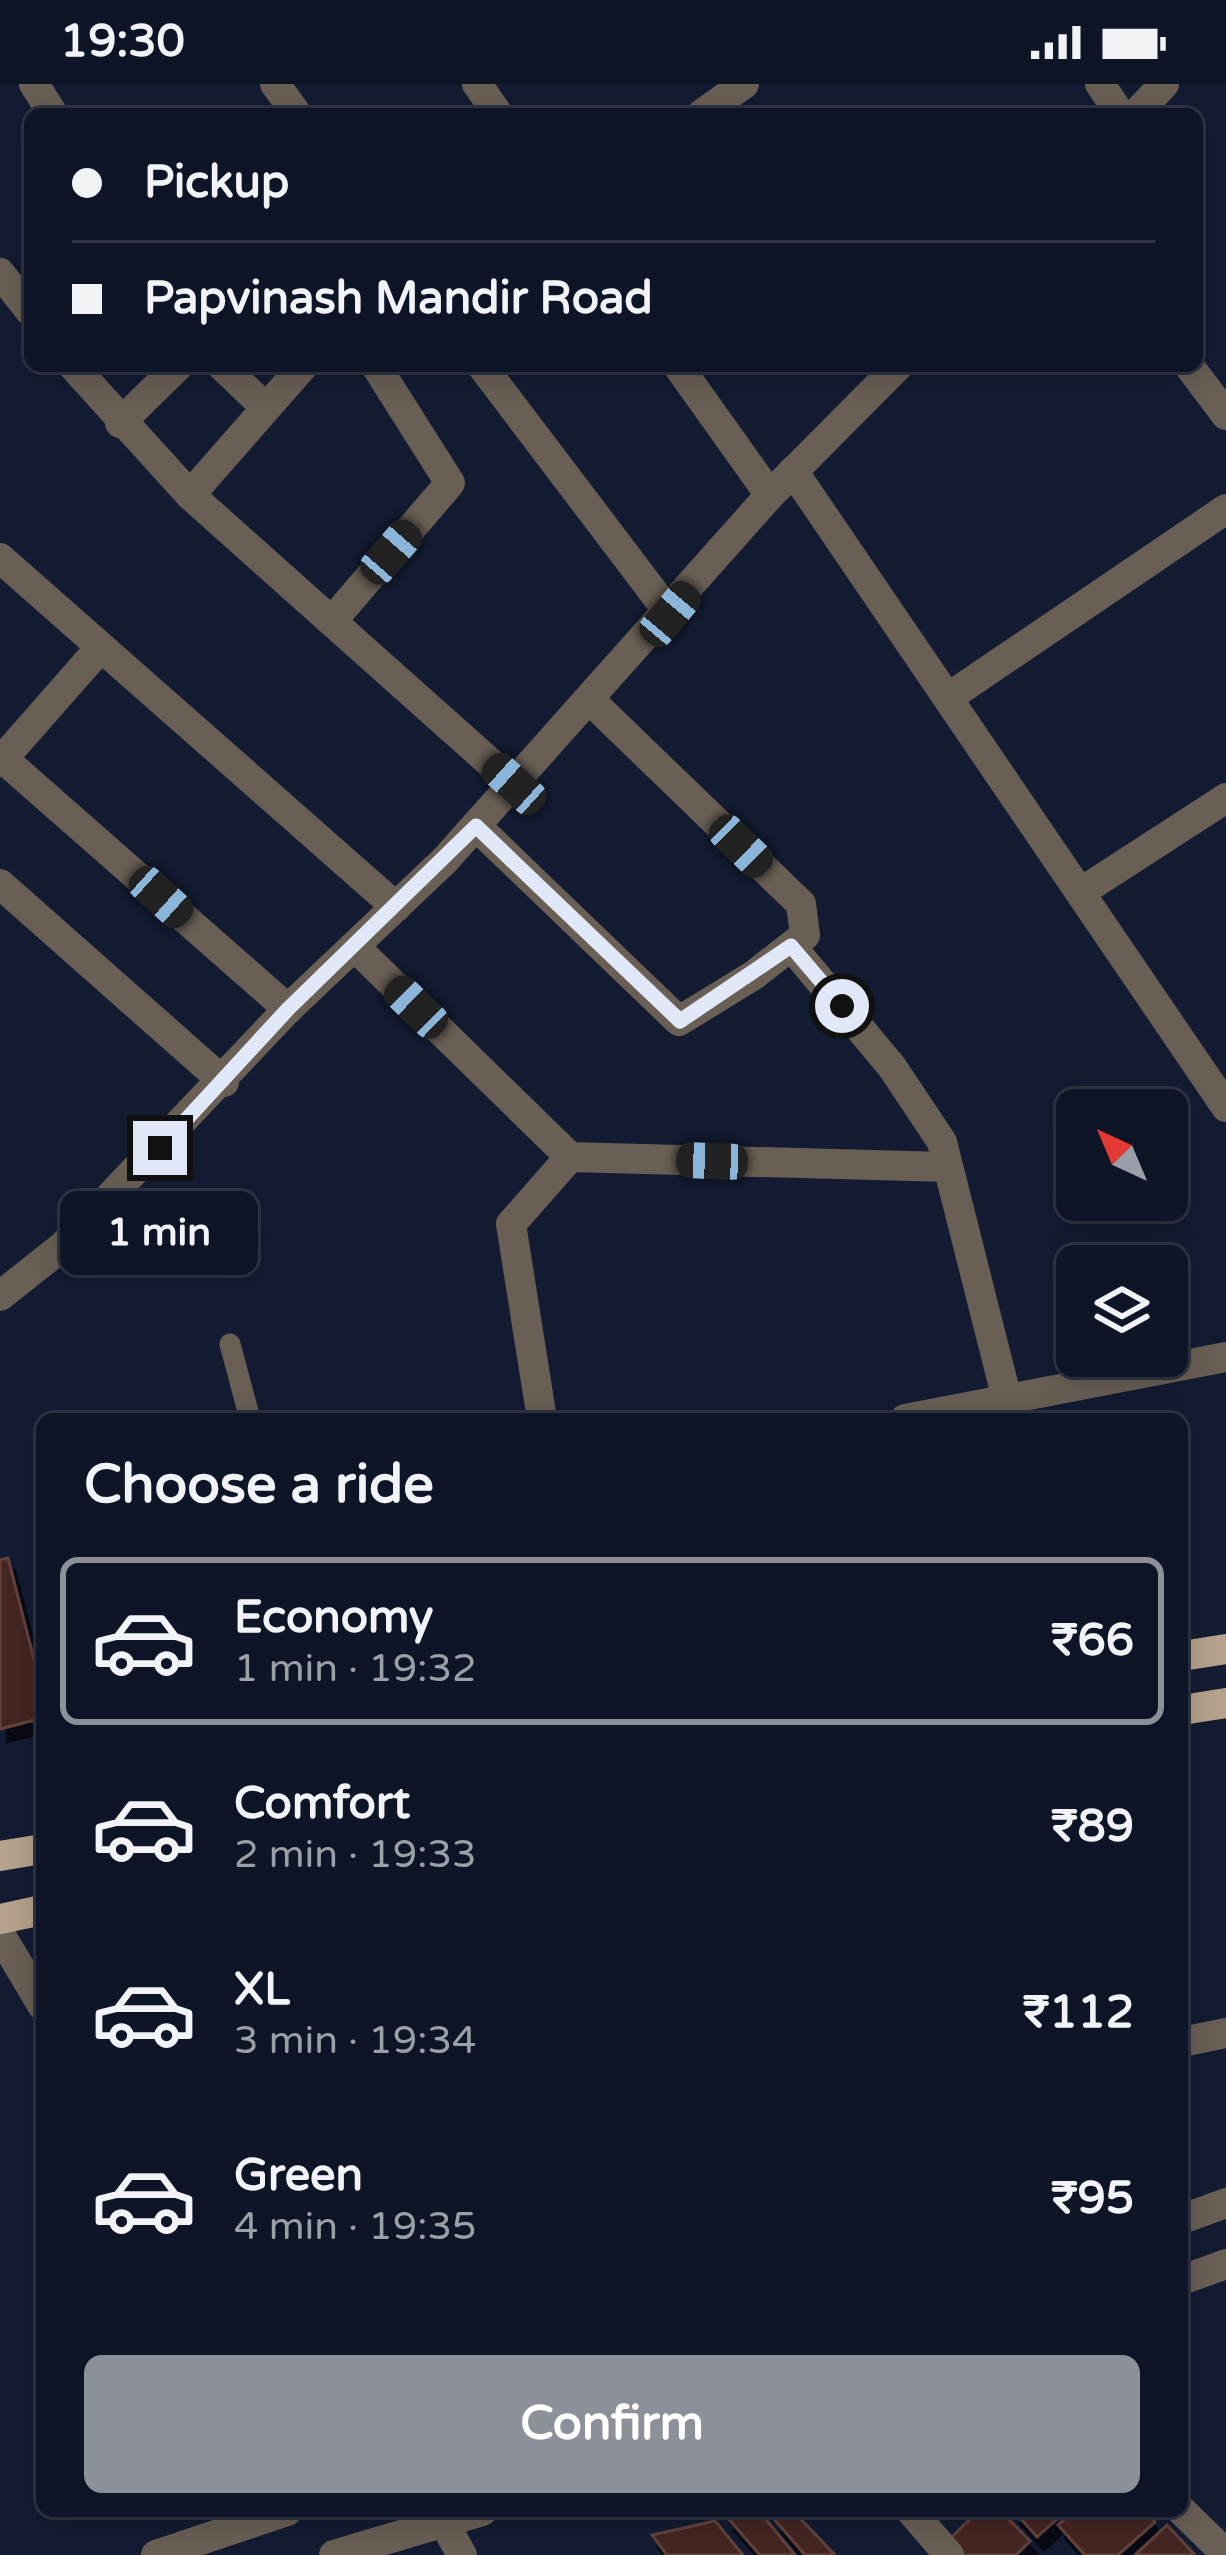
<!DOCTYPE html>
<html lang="en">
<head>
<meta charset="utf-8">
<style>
  :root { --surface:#0e1526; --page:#1c2232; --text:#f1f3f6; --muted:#9b9fa7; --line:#2e3443; --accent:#8c9099 }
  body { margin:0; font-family:"Varela Round",sans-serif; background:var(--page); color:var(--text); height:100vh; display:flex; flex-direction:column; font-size:45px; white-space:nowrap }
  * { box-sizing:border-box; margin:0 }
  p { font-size:39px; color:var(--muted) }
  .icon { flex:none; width:66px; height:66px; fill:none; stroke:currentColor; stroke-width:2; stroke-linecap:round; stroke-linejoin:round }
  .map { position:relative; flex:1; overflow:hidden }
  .drawer { position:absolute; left:36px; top:1329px; width:1152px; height:1104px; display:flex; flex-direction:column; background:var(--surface); border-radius:18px; box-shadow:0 6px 30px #0003,0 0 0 3px var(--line) }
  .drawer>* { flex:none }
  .guide { position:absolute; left:24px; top:24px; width:1179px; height:264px; border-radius:18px; box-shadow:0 6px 30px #0003,0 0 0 3px var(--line); display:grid; align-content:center; height:264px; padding:0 48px; background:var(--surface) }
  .needle { width:78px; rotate:316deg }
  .fabs { position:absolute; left:1056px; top:1005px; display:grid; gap:24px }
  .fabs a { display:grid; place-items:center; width:132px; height:132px; border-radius:18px; background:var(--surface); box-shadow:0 6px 30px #0003,0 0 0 3px var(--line); font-size:60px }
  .end { position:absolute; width:54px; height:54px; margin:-27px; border:15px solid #e0e7f7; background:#111; box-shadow:0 0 0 6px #111 }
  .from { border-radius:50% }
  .bubble { position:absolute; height:84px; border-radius:18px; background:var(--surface); box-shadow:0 6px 30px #0003,0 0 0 3px var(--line); font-size:39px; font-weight:700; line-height:84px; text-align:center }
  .car { position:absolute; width:36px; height:72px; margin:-36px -18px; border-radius:15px; box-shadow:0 0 9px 3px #0007; background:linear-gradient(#222 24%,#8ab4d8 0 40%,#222 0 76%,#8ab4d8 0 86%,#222 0) }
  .guide b { display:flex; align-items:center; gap:42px; height:114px; font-size:45px }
  .guide b+b { border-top:3px solid var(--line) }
  .guide i { width:30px; height:30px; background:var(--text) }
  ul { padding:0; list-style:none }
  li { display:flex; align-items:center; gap:36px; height:168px; margin:0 24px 18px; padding:0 24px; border:6px solid transparent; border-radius:18px }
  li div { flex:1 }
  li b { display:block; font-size:45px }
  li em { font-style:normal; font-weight:700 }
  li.selected { border-color:var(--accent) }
  li>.icon { width:108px; height:108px; stroke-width:1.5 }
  h2 { padding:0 48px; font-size:54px; line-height:144px }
  .primary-button { display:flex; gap:24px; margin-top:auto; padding:24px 48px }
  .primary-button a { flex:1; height:138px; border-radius:18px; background:var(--accent); color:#fff; font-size:48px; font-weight:700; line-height:138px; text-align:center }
  .status { display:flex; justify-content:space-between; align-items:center; height:84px; padding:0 60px; background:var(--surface); direction:ltr }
  .status svg { height:33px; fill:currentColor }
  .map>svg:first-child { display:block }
  .building { fill:#452721; stroke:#62433c; stroke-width:3; filter:url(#shadow) }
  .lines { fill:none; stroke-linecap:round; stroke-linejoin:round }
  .service { stroke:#695f55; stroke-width:21 }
  .minor { stroke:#695f55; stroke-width:30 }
  .tertiary { stroke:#695f55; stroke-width:30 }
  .primary { stroke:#b6a28c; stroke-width:30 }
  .route { stroke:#e0e7f7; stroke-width:15 }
</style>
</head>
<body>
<div class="status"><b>19:30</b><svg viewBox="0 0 49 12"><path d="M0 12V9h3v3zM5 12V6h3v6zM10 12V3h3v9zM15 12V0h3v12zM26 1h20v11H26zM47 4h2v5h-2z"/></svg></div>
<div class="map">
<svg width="1226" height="2471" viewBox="0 0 1226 2471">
  <defs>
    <filter id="shadow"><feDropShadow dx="7" dy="13" stdDeviation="0" flood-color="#0009"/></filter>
  </defs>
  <rect width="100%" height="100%" fill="#131c33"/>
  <path class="building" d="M8 1474 42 1607V1634L0 1645V1476Z
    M741 2427H759L795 2471H760L727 2433Z
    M784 2427H793L835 2471H805L775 2436Z
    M978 2427H1001L1030 2457 1016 2471H963L948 2457Z
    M1014 2427H1066L1037 2453Z
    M1074 2427H1146L1155 2438 1118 2471H1085L1058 2441Z
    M715 2437 743 2471H667L652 2451Z
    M1167 2441 1195 2471H1135Z"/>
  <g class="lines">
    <path class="service" d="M230 1260 250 1335"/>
    <path class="minor" d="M34 0 53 30
      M275 0 297 30
      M477 0 498 30
      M1100 0 1120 30
      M702 30 744 0
      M0 189 30 227
      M73 282 190 411
      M222 282 266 324
      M303 282 190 411 514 700
      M482 282 670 530
      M678 282 770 411
      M1189 282 1226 331
      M120 339 178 282
      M793 387 1226 1023
      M0 474 396 823
      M332 537 450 399 376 282
      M949 613 1226 425
      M0 672 288 925
      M0 678 101 563
      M476 742 679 937 754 891 805 851 801 820 591 617
      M0 800 224 998
      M1081 808 1226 714
      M791 862 892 983 942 1058 1012 1335
      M355 863 570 1073 948 1083
      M542 1335 511 1140 570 1073
      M905 1335 1226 1273
      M0 1850 42 1921
      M1182 1958 1226 1949
      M911 2427 949 2471
      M1182 2427 1226 2470
      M444 2439 462 2471"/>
    <path class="tertiary" d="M1136 30 1164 0
      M0 1212 63 1162 288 925 445 776 770 411 898 282
      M1182 2135 1226 2119
      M1182 2196 1226 2180
      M156 2471 287 2427
      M334 2471 482 2427"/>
    <path class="primary" d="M1182 1572 1226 1565
      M1182 1626 1226 1619
      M0 1772 42 1765
      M0 1835 42 1826"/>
  </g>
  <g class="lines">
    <path class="route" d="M160 1064 288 925 476 742 680 937 791 862 842 922"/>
  </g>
</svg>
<div class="fabs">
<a><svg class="needle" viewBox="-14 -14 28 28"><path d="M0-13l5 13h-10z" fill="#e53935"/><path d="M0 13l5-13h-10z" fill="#9b9fa7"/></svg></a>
<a><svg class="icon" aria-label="layers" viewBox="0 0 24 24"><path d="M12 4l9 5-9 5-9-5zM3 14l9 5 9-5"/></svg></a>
</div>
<i class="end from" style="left:842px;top:922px"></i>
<i class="end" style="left:160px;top:1064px"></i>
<div class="bubble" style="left:60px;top:1107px;width:198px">1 min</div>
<i class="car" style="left:391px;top:468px;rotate:41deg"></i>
<i class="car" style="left:670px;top:530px;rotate:40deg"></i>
<i class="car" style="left:514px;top:700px;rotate:312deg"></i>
<i class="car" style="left:741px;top:762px;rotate:134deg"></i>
<i class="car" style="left:161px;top:813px;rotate:132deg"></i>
<i class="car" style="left:416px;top:923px;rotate:314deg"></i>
<i class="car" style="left:712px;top:1077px;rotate:272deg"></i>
<div class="guide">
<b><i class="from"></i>Pickup</b>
<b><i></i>Papvinash Mandir Road</b>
</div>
<section class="drawer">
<h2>Choose a ride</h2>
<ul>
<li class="selected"><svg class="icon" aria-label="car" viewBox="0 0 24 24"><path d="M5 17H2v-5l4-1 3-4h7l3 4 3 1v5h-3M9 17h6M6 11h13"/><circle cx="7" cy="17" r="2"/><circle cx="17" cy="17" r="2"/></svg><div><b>Economy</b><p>1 min · 19:32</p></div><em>₹66</em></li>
<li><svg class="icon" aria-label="car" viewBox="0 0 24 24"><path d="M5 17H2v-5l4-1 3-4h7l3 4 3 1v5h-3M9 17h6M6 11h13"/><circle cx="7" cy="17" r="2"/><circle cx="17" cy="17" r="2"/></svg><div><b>Comfort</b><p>2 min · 19:33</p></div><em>₹89</em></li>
<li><svg class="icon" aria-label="car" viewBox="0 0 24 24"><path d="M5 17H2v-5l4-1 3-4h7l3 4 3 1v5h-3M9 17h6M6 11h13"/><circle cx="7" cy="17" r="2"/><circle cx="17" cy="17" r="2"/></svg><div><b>XL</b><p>3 min · 19:34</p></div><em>₹112</em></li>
<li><svg class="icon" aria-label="car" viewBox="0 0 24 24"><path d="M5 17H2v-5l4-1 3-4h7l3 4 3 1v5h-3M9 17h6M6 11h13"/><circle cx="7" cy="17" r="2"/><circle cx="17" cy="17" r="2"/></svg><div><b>Green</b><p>4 min · 19:35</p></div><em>₹95</em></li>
</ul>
<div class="primary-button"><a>Confirm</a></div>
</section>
</div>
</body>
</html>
